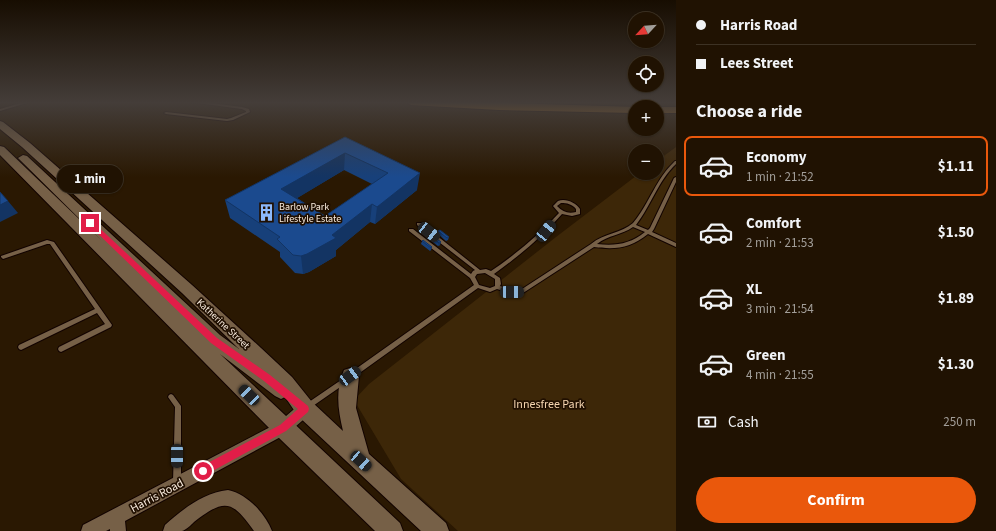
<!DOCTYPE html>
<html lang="en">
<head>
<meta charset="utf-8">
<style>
  :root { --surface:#201202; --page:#2d2011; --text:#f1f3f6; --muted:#a29e99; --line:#3d3224; --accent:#ea580c }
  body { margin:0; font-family:"Source Sans 3",sans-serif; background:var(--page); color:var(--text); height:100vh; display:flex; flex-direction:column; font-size:15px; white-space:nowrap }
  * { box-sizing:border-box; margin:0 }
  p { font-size:13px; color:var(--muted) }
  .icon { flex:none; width:22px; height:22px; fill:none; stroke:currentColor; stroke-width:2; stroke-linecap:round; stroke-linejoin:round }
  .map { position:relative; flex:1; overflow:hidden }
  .drawer { display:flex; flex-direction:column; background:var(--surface); width:320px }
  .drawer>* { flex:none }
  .top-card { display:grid; align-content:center; height:88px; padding:0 20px; background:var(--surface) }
  .needle { width:26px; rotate:244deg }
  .controls { position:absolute; left:628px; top:12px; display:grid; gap:8px }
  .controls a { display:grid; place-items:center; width:36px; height:36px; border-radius:50%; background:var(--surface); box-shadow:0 1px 3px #0004,0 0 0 1px var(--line); font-size:20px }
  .end { position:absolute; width:18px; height:18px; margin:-9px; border:5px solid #e11d48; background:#fff; box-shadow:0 0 0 2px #fff }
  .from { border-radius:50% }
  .bubble { position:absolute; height:28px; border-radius:14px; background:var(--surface); box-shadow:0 1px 3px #0004,0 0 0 1px var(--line); font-size:13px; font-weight:700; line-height:28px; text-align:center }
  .car { position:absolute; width:12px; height:24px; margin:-12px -6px; border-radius:5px; box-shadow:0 0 3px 1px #0007; background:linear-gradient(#222 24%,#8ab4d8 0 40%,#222 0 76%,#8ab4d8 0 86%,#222 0) }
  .top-card b { display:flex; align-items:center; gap:14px; height:38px; font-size:15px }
  .top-card b+b { border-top:1px solid var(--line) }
  .top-card i { width:10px; height:10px; background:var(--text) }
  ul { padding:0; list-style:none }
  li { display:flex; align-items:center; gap:12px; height:60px; margin:0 8px 6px; padding:0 12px; border:2px solid transparent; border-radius:8px }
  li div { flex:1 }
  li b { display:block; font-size:15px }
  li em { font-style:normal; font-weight:700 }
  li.active { border-color:var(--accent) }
  li>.icon { width:36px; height:36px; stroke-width:1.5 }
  h2 { padding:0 20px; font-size:18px; line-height:48px }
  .pay { display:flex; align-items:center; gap:10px; height:44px; padding:0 20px; font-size:15px }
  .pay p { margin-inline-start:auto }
  .action { display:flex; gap:8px; margin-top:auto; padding:8px 20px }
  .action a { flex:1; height:46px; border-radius:24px; background:var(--accent); color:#fff; font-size:16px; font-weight:700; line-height:46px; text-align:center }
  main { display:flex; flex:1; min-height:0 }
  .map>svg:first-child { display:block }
  .green { fill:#3d2708 }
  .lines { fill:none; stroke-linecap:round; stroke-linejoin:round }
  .lane-casing { stroke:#120300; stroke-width:2 }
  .street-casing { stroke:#120300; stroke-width:2 }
  .secondary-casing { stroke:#120300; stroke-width:2 }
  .highway-casing { stroke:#120300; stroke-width:2 }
  .lane { fill:#766047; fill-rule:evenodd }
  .street { fill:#766047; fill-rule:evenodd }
  .secondary { fill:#766047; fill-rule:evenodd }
  .highway { fill:#af731e; fill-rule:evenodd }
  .wall { fill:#17407a; fill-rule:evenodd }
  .shaded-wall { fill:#133463 }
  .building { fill:#1b4a8e; stroke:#133463; fill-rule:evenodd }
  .route { fill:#e11d48 }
  .labels { text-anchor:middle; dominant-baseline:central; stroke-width:3.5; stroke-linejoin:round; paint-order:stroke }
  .poi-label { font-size:10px; fill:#f9ecde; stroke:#200f00; text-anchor:start }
  .street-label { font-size:10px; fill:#f9ecde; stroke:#200f00 }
  .near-park-label { font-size:12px; fill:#f5d4af; stroke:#200f00 }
  .near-street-label { font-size:12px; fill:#f9ecde; stroke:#200f00 }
</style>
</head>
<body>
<main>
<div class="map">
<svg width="676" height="531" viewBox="0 0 676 531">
  <rect width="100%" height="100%" fill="#2a1802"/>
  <path class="green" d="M676 147V531H458L401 479 354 400 369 384 556 237 636 176 641 173H657V161Z"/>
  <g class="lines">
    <defs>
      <path id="lane" d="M24 102H30L0 111V109Z
        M190 102H203L242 107 249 109 250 112 233 120 227 121 166 114 164 113 166 112 227 119 231 118 246 112V111L242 109Z
        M675 161H676V164C658 181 651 206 636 225L648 230 650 228 674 178 676 177V182L654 229 652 232 676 243V247L648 234C631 248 616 250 594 247L520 295 512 294 497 289 490 292 478 288 354 377 352 378 350 377 349 375 350 373 474 285 470 278 409 231V229H413L471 274 473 271 475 270 417 225V223H421L480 270 486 269 491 271C516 254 539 235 559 213L553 206C554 205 557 202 558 201 566 198 576 203 580 209V214L572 216 562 214C542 237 519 256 494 274L500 278 501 284 500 286 512 290 519 291 591 244C604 233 622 233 633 223 638 217 643 209 647 202 655 188 662 173 675 161ZM561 203C567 203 572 204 576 209V212C568 214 563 212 557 206ZM633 227 645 232C630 244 616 246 597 244 608 235 622 235 633 227ZM485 273 495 279V286L490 288 479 285 475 277 477 274Z
        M47 240 54 242 112 325 111 327 61 352 59 351 58 349 59 347 105 324 97 313 21 350 19 349 18 347 19 345 95 309 50 244H47L3 259 1 257V256Z
        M344 378 346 379 347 381 346 383 310 408 308 409 306 408 305 406 306 404Z
        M171 394 173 395 181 406V482L180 485 177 486 174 485 173 482 175 407 168 397 169 395Z"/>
      <path id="street" d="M305 402 310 404 312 409 310 414 288 433 125 521 126 531H110V529L106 531H81L83 525 278 423 300 404Z
        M228 490C247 494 265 513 272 531H254C232 500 225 498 194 522 191 525 186 530 182 531 176 531 169 531 163 531L165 525C183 509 203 493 228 490Z"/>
      <path id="secondary" d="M0 121 3 122 30 143 192 285 261 348 292 377 312 402 343 431C338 410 335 390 344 370L350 368 356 370 359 376 356 408 369 454 446 523 449 531H421L298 416 285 397 281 399 275 396 220 354 400 523 403 531H375L276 435 0 155V146L4 147 102 241 18 158 23 155 27 156 220 335 239 349 182 293 22 147 0 129Z"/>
      <path id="highway" d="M406 102H478L637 107H635V113L499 110 411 105Z
        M655 107H676V113H657V107Z"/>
    </defs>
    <use href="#lane" class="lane-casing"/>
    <use href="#street" class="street-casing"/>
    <use href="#secondary" class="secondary-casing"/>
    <use href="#highway" class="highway-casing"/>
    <use href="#lane" class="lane"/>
    <use href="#street" class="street"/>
    <use href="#secondary" class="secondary"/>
    <use href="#highway" class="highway"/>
  </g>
  <path class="wall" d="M345 137 417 190 375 224 370 222 336 250V256L309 272 303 274 295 273 280 257V252L230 218 225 200ZM344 170 372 184 325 216 297 198Z
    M438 231 449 237 448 240 446 241 438 234Z
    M432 235 440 245 438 246 429 239 430 236Z
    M422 241 432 247 431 250 430 251 421 244Z"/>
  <path class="shaded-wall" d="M345 153 344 170 284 206 281 189Z
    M420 173 417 190 375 224 377 207Z
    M8 201 18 213 0 222V205Z
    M372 204 370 222 336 250V256L309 272 303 274 301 256 332 235Z
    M441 242 440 245 438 246 439 243Z"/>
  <path class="building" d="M345 137 420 173 377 207 372 204 332 235 336 238 307 254 301 256 293 255 277 239 280 237 225 200ZM345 153 388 173 325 216 281 189Z
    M0 192 8 201 0 205Z
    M440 230 449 237 447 238 438 231Z
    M432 235 441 242 439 243 430 236Z
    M423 240 432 247 431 248 422 241Z"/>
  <linearGradient id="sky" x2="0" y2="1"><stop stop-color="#170d01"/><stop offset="0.58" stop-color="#443d39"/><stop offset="1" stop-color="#443d39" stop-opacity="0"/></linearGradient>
  <rect width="676" height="177" fill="url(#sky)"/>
  <path class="route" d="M88 221H92L217 338 270 375 308 406 309 409 308 412 286 431 207 474 203 476 200 474 199 471 200 467 280 425 298 409 264 381 211 343 88 224Z"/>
  <defs>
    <symbol id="building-bare" viewBox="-9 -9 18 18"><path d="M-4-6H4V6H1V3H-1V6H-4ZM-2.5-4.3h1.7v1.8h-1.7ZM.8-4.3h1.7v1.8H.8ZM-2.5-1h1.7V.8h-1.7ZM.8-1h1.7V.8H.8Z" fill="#8cb9fc" stroke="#200f00" stroke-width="2.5" paint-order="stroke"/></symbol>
  </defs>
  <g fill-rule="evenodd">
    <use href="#building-bare" x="254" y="200" width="25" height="25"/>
  </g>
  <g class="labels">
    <g class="poi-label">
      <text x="279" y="207">Barlow Park<tspan x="279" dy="12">Lifestyle Estate</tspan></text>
    </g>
    <g class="street-label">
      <text transform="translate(223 324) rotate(43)">Katherine Street</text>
    </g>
    <g class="near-park-label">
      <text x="549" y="404">Innesfree Park</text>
    </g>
    <g class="near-street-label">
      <text transform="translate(157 496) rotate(-28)">Harris Road</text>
    </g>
  </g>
</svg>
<div class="controls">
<a><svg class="needle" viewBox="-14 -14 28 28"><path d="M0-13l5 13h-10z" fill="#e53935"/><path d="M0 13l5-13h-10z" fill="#a29e99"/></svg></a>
<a><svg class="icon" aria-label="locate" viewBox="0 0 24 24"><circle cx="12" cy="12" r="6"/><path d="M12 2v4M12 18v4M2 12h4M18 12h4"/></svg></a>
<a>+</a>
<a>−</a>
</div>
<i class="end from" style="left:203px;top:471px"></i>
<i class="end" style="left:90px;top:223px"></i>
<div class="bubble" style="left:57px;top:165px;width:66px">1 min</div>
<i class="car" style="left:546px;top:231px;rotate:39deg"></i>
<i class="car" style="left:429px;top:232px;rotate:128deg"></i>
<i class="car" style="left:512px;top:292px;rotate:91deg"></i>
<i class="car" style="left:350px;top:376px;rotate:54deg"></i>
<i class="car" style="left:249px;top:395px;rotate:314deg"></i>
<i class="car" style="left:177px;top:456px;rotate:180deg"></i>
<i class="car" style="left:361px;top:461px;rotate:132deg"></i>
</div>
<section class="drawer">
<div class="top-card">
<b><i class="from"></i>Harris Road</b>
<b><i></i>Lees Street</b>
</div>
<h2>Choose a ride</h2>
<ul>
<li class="active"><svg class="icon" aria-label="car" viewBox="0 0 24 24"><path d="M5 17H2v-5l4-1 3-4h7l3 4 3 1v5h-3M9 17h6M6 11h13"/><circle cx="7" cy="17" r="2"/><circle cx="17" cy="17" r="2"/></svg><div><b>Economy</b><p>1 min · 21:52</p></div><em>$1.11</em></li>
<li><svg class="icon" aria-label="car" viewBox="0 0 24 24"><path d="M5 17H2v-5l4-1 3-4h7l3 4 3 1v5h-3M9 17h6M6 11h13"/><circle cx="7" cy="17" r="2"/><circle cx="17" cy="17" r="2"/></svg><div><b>Comfort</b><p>2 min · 21:53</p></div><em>$1.50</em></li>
<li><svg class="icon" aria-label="car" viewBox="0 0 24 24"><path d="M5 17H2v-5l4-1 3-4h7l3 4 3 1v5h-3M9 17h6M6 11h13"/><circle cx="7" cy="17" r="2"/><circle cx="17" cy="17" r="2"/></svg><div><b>XL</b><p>3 min · 21:54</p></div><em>$1.89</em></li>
<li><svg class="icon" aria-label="car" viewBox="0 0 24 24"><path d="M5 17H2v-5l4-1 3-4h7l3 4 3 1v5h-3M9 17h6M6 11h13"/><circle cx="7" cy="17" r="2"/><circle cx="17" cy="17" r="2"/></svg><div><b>Green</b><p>4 min · 21:55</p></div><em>$1.30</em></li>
</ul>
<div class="pay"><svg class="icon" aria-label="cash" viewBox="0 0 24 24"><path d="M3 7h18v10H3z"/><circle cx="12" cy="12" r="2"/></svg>Cash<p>250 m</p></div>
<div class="action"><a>Confirm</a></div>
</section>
</main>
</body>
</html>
